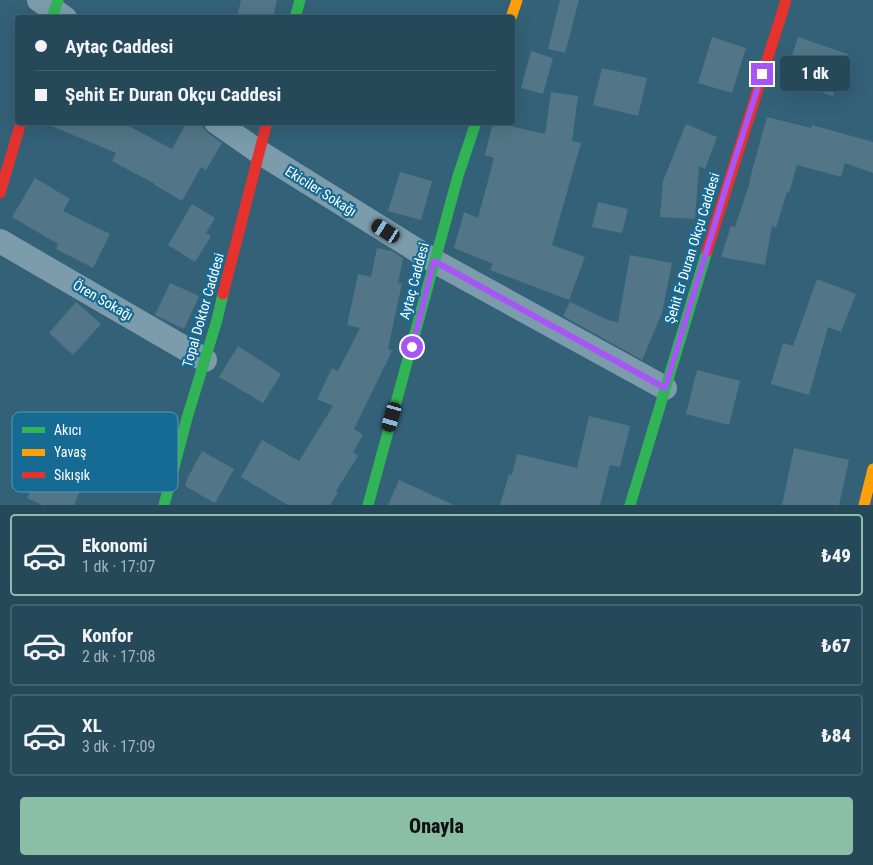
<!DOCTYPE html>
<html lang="tr">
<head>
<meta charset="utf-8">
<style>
  :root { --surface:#26495a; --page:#2e5060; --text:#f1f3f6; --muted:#a4b2bb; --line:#426170; --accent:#8abfa5 }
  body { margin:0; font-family:"Roboto Condensed",sans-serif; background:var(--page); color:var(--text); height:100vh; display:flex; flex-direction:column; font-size:19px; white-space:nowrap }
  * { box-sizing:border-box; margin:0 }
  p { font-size:16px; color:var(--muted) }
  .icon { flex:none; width:28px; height:28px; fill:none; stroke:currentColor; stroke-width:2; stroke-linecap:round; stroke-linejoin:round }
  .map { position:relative; height:505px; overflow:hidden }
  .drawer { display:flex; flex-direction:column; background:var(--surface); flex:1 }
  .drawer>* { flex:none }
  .hud { position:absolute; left:15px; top:15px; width:500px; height:110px; border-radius:5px; box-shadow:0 5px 20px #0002,0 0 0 1px var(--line); display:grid; align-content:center; height:110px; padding:0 20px; background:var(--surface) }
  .end { position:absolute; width:22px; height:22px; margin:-11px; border:6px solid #a855f7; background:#fff; box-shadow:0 0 0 2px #fff }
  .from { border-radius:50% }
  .bubble { position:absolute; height:35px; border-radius:5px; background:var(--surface); box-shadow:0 5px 20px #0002,0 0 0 1px var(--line); font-size:16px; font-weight:800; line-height:35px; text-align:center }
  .car { position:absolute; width:15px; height:30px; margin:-15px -8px; border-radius:6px; box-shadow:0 0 4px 1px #0007; background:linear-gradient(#222 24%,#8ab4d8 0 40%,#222 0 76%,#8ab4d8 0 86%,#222 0) }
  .hud b { display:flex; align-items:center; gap:18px; height:48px; font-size:19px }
  .hud b+b { border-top:1px solid var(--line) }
  .hud i { width:12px; height:12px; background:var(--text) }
  ul { padding:9px 0 0; list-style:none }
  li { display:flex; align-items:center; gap:15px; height:82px; margin:0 10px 8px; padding:0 10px; border:2px solid var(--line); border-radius:5px }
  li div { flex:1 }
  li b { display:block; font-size:19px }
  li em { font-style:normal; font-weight:800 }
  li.active { border-color:var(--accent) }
  li>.icon { width:45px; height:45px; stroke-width:1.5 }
  .action { display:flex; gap:10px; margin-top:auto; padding:10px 20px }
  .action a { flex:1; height:58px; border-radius:5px; background:var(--accent); color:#111; font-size:20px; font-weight:800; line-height:58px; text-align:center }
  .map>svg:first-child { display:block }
  .building { fill:#527688 }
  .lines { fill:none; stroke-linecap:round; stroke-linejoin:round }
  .street { stroke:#7c9cab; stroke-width:24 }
  .fast { stroke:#30b455; stroke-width:11 }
  .slow { stroke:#ff9f0a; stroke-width:11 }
  .jam { stroke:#e5322d; stroke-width:11 }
  .route { stroke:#a855f7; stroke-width:6 }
  .labels { text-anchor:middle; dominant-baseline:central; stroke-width:4.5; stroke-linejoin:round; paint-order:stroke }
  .street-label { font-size:14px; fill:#fff; stroke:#166b95 }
  .key { fill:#166b95; stroke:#5c97b5; stroke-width:1 }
  .key-label { font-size:14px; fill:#fff }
</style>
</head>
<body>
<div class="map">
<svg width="873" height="505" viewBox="0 0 873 505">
  <rect width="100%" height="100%" fill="#336178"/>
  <path class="building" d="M241 0H277L273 18H237Z
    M560 0H579L565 53 548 49Z
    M712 37 746 48 732 93 698 83Z
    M798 37 848 54 833 96 784 80Z
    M531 51 553 58 543 94 521 88Z
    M602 68 647 78 638 116 593 105Z
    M551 92 578 96 572 141 581 143 552 245 585 257 569 300 490 270 493 264 454 248 464 212 478 218 494 158 485 155 493 122 545 134Z
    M767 117 811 128 812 125 873 142V173L845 163 841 177 797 165 789 193 787 192 776 228 772 226 765 265 721 257 731 226 735 227 750 182H749Z
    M42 122H121L172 149 187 122H195L203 127 208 133 222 143 206 170 201 167 182 201 155 185V184L112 161 116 153Z
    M686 124 717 137 705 169 699 166 695 219 660 217 663 181Z
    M400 172 432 181 421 220 388 211Z
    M35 178 70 199 63 211 110 234 93 268 56 249 58 244 12 217Z
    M598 202 628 209 622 233 592 227Z
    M192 204 215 218 206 233 211 236 195 262 168 245Z
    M377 248 392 251 403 258 398 283H402L388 349 392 351 354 429 363 435 353 452 358 456 336 491 338 492 330 505H288L241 477 262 440 299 461 333 406 317 399 332 368 338 371 360 328 347 325 358 274 371 277Z
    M630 255 672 263 662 313 642 360 563 316 570 302 610 321V320L618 323Z
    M817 279 856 294 841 332 828 327 809 395 771 384 783 343 793 346Z
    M170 283 199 296 184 329 155 315Z
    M76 302 101 324 73 355 49 333Z
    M238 346 281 374 263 403 219 377Z
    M697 370 740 381 729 425 686 414Z
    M589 416 630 426 620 467 610 465 600 505H500L509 474 512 475 517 454 577 468Z
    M794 448 849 460 839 505H782Z
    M202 451 234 469 215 503 185 486 188 477Z
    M40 472 80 491 74 505H42L27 498Z
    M399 480 454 505H388Z"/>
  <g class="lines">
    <path class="street" d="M39 0 65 18
      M216 122 259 152 434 261 665 388
      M0 241 205 360"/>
    <path class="fast" d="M52 18 58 0
      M295 18 300 0
      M164 505 187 418 217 320 223 294
      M368 505 458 176 476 122
      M630 505 707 251"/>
    <path class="slow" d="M511 18 517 0
      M864 505 873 469"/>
    <path class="jam" d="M0 193 21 122
      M707 251 786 0
      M223 294 267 122"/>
  </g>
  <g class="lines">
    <path class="route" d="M412 347 434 261 665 388 727 184 762 74"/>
  </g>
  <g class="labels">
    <g class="street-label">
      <text transform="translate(321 191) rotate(32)">Ekiciler Sokağı</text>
      <text transform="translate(692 248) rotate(-73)">Şehit Er Duran Okçu Caddesi</text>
      <text transform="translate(414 281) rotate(-75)">Aytaç Caddesi</text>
      <text transform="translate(103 300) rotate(30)">Ören Sokağı</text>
      <text transform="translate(203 310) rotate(-74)">Topal Doktor Caddesi</text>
    </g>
  </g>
  <rect x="12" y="412" width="166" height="80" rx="8" class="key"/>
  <rect x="22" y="427" width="23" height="6" fill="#30b455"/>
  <rect x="22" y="449" width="23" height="7" fill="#ff9f0a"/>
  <rect x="22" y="472" width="23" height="6" fill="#e5322d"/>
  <g class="key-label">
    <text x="54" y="435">Akıcı</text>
    <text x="54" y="457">Yavaş</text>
    <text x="54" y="480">Sıkışık</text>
  </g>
</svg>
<i class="end from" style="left:412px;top:347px"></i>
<i class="end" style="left:762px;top:74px"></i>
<div class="bubble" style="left:780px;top:56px;width:70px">1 dk</div>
<i class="car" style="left:386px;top:231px;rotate:302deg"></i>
<i class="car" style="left:392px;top:417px;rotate:196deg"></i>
<div class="hud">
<b><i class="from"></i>Aytaç Caddesi</b>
<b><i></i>Şehit Er Duran Okçu Caddesi</b>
</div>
</div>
<section class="drawer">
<ul>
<li class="active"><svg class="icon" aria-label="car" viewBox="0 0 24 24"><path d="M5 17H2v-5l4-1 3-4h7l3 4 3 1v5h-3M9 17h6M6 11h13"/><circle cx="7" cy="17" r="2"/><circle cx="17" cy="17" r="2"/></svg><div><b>Ekonomi</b><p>1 dk · 17:07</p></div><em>₺49</em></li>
<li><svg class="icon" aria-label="car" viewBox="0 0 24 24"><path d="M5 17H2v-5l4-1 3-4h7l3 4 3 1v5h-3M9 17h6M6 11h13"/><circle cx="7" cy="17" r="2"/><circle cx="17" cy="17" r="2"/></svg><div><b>Konfor</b><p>2 dk · 17:08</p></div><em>₺67</em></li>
<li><svg class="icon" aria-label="car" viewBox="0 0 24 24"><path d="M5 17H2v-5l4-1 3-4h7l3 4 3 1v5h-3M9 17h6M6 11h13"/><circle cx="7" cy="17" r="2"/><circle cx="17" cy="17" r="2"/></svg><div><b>XL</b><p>3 dk · 17:09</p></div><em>₺84</em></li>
</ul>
<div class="action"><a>Onayla</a></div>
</section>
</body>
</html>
